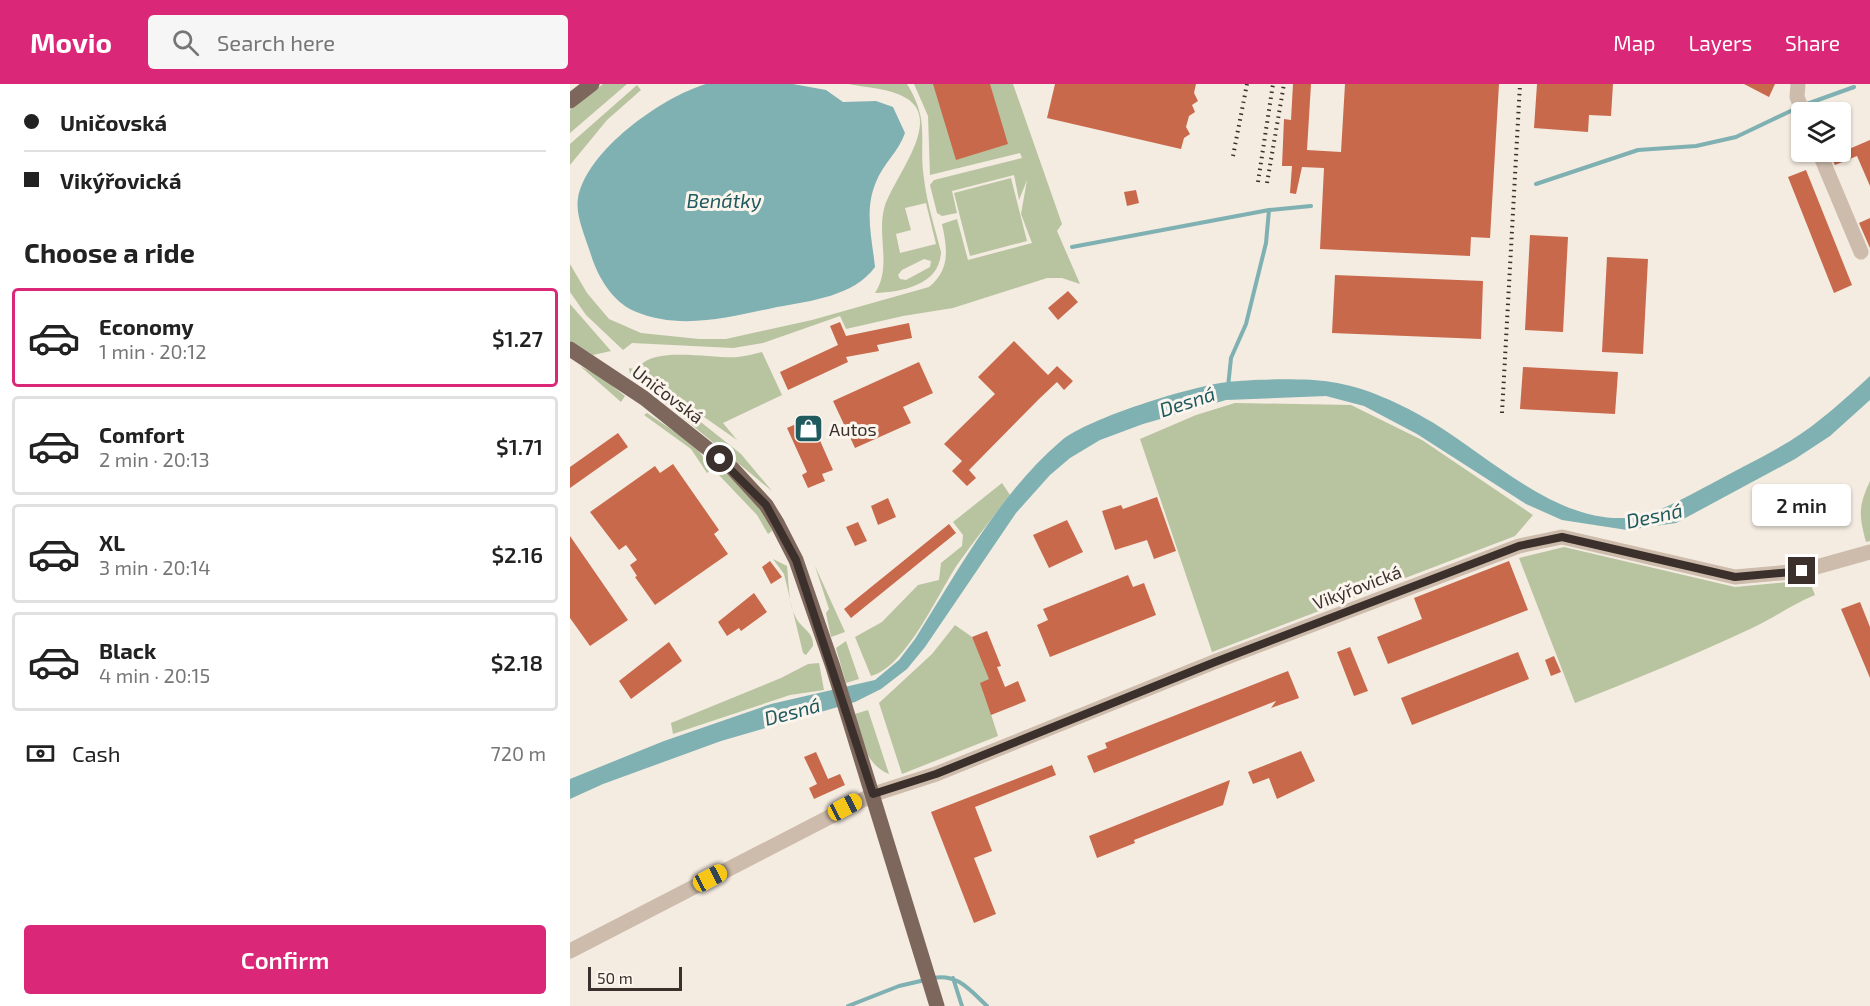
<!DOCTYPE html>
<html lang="en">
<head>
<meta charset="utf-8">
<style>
  :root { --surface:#fff; --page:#f6f6f6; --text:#222; --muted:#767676; --line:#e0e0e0; --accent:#db2777 }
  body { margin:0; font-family:"Exo 2",sans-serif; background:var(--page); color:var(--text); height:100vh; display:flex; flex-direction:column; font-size:22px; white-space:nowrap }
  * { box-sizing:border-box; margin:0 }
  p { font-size:20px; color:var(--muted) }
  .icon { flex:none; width:33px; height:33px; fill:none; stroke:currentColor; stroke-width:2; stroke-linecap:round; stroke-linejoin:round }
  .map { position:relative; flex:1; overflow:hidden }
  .panel { display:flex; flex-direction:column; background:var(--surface); width:570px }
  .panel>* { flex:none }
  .hud { display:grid; align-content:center; height:132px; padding:0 24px; background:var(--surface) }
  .fabs { position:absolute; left:1221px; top:18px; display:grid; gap:12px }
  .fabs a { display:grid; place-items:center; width:60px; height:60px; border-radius:6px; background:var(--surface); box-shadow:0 2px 4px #0004; font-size:30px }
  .scale { position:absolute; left:18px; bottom:15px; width:94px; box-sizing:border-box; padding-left:6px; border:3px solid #3b302b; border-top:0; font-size:16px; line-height:21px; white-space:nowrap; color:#3b302b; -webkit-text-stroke:4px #fbf5ee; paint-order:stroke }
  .end { position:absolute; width:27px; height:27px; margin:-14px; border:8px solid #3b302b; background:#fff; box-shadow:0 0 0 3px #fff }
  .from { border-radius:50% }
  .bubble { position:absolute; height:42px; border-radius:6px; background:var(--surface); box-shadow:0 2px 4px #0004; font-size:20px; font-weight:600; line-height:42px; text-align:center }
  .car { position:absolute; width:18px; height:36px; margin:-18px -9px; border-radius:8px; box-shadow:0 0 4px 2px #0007; background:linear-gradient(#f5c518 24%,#345 0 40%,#f5c518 0 76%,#345 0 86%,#f5c518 0) }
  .hud b { display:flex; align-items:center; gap:21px; height:57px; font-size:22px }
  .hud b+b { border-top:2px solid var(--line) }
  .hud i { width:15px; height:15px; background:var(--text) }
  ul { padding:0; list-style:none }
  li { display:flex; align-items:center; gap:18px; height:99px; margin:0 12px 9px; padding:0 12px; border:3px solid var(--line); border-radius:6px }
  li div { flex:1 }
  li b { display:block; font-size:22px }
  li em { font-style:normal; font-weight:600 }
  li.on { border-color:var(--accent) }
  li>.icon { width:54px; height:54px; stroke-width:1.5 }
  h2 { padding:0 24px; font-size:27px; line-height:72px }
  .pay { display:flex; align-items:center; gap:15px; height:66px; padding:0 24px; font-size:22px }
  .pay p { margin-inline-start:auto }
  .primary-button { display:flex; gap:12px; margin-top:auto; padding:12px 24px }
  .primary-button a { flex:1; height:69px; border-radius:6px; background:var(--accent); color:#fff; font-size:24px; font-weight:600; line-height:69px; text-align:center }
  header { display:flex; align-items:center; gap:36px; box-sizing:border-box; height:84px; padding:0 30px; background:var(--accent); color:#fff }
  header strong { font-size:28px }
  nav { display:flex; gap:33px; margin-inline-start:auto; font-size:21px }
  .search { width:420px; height:54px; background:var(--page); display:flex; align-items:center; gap:15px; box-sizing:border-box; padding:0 21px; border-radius:6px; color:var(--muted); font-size:22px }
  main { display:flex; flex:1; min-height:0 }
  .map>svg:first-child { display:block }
  .green { fill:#b8c4a0; fill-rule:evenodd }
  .water { fill:#7fb0b2 }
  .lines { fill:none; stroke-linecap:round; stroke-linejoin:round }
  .stream { stroke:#7fb0b2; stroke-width:4 }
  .building { fill:#c8694b }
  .minor { stroke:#cdbbac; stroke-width:15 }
  .major { stroke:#7d675c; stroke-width:15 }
  .rail { stroke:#3b302b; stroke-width:4; stroke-dasharray:1.5 4.5; stroke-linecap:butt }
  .route { stroke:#3b302b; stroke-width:8 }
  .labels { text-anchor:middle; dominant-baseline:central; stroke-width:6; stroke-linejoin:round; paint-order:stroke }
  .street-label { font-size:18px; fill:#3b302b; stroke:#fbf5ee }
  .poi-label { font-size:18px; fill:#3b302b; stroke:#fbf5ee; text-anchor:start }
  .water-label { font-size:20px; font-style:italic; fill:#1f5a5e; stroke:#fbf5ee }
</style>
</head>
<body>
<header>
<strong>Movio</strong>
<div class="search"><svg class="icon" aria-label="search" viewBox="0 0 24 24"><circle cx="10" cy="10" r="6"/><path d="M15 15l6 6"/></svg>Search here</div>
<nav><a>Map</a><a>Layers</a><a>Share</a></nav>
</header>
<main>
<section class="panel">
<div class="hud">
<b><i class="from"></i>Uničovská</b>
<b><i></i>Vikýřovická</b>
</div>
<h2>Choose a ride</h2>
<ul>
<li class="on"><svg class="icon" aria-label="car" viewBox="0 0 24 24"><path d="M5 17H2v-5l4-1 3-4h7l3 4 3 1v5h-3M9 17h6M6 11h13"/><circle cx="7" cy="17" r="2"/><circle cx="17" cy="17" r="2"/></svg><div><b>Economy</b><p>1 min · 20:12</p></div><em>$1.27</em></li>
<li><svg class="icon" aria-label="car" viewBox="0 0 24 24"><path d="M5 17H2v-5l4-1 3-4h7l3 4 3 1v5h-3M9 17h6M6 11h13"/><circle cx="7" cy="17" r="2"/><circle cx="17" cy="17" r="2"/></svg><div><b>Comfort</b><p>2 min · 20:13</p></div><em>$1.71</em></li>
<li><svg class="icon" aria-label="car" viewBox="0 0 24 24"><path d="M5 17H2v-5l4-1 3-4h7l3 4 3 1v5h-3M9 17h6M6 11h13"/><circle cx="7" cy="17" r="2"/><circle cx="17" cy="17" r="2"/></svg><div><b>XL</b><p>3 min · 20:14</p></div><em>$2.16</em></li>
<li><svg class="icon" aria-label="car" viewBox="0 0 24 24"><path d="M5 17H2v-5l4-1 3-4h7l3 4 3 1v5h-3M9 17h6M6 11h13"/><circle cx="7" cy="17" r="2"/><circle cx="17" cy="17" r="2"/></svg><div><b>Black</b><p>4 min · 20:15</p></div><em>$2.18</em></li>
</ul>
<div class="pay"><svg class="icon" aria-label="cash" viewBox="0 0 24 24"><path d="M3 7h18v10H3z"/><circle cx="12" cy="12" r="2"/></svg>Cash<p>720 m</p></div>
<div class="primary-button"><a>Confirm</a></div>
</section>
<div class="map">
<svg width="1300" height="922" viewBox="0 0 1300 922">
  <rect width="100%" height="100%" fill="#f4ebe1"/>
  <path class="green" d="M33 0H57L0 49V26Z
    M278 0H337C361 39 348 55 354 95 357 120 365 144 371 168 370 201 332 208 305 209 322 183 307 153 314 125 321 96 375 37 336 14 320 4 297 4 278 0ZM356 119 366 160 330 169 326 150 341 146 335 124ZM354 175 361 177 360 183 336 196 330 195 328 191 332 186Z
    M344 0H443L492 140 487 147 510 200 492 194H477L383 224 333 232 276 245 270 232 193 259 163 264 62 259 53 266 16 231 0 208V180L17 209 39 235 71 249 129 255H156L242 236 359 203C381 185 377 164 372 140L387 135 398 176 462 159 451 130 457 96 449 116 444 91 382 107 387 129 372 132 367 129 360 101 364 96 452 74 450 69 360 91 358 32Z
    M67 1 71 6 37 36 0 81V60Z
    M441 94 457 157 400 172 384 109Z
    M0 220 41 267 23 271 0 257Z
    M192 268 212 311 153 339 167 356 117 321 70 282C85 262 145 275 168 273 176 272 184 270 192 268Z
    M10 282 31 293 55 312 51 318Z
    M59 284 64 285 171 370 202 407 60 290Z
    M665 319 781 321 852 356 963 431 945 452 642 568 570 355 626 331Z
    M77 329 126 362 141 386 137 389 121 365 74 331Z
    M147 378C166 398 196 419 202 447L198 450 187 431 147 389Z
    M1300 397V457L1296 458C1289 431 1288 423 1300 397Z
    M432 399 440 411C422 434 404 457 387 481 368 510 335 584 301 592L285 553 312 538 348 501 369 496 371 479 392 462 393 451 383 438Z
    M994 463 1165 503 1239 496 1245 511C1222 520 1203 535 1180 545 1122 572 1064 596 1005 619L949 474Z
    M203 475 217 482C219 499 218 519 226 534 232 545 244 548 243 562L236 571 233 569 214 490Z
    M245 482 275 548 261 553 256 529 259 525Z
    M385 541 402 553 420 595 411 599 428 652 332 690 309 619 362 570Z
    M276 557 289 595 276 599 266 564Z
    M249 579 254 606 220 611 103 650 101 639 211 594 238 580Z
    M298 626 319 690C294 680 291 653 285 630Z"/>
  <path class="water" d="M136 0H223L256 6 273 18 306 17 323 23 335 49C329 67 313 80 306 98 294 126 302 154 305 183 284 212 241 217 207 223 161 233 110 247 64 227 42 217 28 193 21 171 16 154 5 132 8 114 17 66 92 13 136 0Z
    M1300 292V316L1260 352 1225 375 1106 439 1057 446 992 436 956 420 847 350 794 322 756 312 656 316 573 340 530 356 500 374 480 391 446 429 355 563 337 585 311 605 285 618 151 657 33 700 0 715V695L94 657 201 620 305 596 329 576 345 555C388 487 429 410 491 357 518 334 622 302 658 298 683 295 737 294 761 298 796 303 831 320 862 338 918 372 985 437 1054 434 1083 433 1114 414 1139 401 1166 386 1194 373 1220 357 1249 339 1274 316 1300 292Z"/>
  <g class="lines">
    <path class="stream" d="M1234 21 1284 3
      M966 100 1068 66 1126 62 1166 53 1227 24
      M502 163 699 126 741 122
      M658 303 661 274 676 240 696 159 699 126
      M363 894C387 889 400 906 417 922
      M383 894 392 922
      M278 922 329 902 355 896"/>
  </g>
  <path class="building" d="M363 0H420L438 60 386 76Z
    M485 0H626L624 9 628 17 622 21 625 28 619 32 616 43 620 50 614 54 611 65 477 34Z
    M723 0H741L737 66 771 68 775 0H929L920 154 901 153 900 172 750 165 754 84 732 83 726 110 720 109 722 82H712L714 35 721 36Z
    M967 0H1043L1041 32 1019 31 1018 48 964 44Z
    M1174 0H1205L1199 13Z
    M1300 56V102L1287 72 1265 81 1259 68H1272Z
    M1236 86 1282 201 1264 209 1218 93Z
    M566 106 569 119 557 122 554 108Z
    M1300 134V164L1289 139Z
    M960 151 998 153 993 248 955 246Z
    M1037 173 1078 175 1073 270 1032 268Z
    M765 191 913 197 911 255 762 249Z
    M498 207 508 218 488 236 478 224Z
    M270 238 276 252 339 239 342 254 307 261 309 267 276 273 278 278 218 306 210 288 268 261 260 242Z
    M444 257 478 291 487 282 503 297 494 306 487 298 469 315 399 386 406 394 397 402 382 387 392 377 374 360 425 310 408 293Z
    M349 278 363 309 333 323 341 339 285 364 263 317Z
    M953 283 1048 288 1045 330 950 325Z
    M240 334 263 386 252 390 255 397 238 404 232 391 237 388 217 344Z
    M48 349 58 363 0 404V383Z
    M103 380 149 446 144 450 158 470 85 521 65 493 67 492 60 481 67 476 56 461 49 466 20 428 85 382 90 389Z
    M587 413 606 467 584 475 577 456 545 466 532 427 551 421 553 425Z
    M318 414 326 433 308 441 301 422Z
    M497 436 513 468 479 484 463 451Z
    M288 438 297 457 285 462 276 443Z
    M379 440 386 449 281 534 274 525Z
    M0 452 58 536 20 562 0 534Z
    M200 477 212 493 201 500 192 483Z
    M939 477 958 526 818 580 807 553 852 535 844 514Z
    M558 491 563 503 574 499 586 531 480 573 467 541 478 536 473 525Z
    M184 509 197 528 171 547 169 544 157 552 148 538Z
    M1290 518 1300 543V594L1271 525Z
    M417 547 431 582 427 583 435 603 448 597 456 617 421 631 410 599 419 595 402 553Z
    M99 558 112 577 61 615 49 597Z
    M780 563 798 607 784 612 767 568Z
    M948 568 959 595 842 641 831 614Z
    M984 572 991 588 981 592 975 576Z
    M718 587 729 614 701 624 706 617 524 689 517 672 537 664 535 659Z
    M731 667 745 697 707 715 699 694 683 700 678 688Z
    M246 668 258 695 270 690 275 701 244 715 239 704 247 700 234 673Z
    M482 681 486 691 405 723 422 767 404 774 426 830 404 839 361 728Z
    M660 696 653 721 564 756 565 759 527 774 519 752Z"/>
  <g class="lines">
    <path class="minor" d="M1228 0 1227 13 1233 28
      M1249 68 1291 168
      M0 867 304 710 366 690 644 578 949 462 992 453 1165 493 1232 487 1300 468"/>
    <path class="major" d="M0 17 22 0
      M0 265 74 314 162 384 196 421 207 439 226 476 263 583 367 922"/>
    <path class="rail" d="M663 72 677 0
      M688 98 703 0
      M697 99 714 0
      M932 329 950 0"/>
  </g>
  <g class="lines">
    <path class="route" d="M150 375 196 421 226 476 303 710 366 690 645 578 949 462 992 453 1165 493 1232 487"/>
  </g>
  <defs>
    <symbol id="shop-square" viewBox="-11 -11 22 22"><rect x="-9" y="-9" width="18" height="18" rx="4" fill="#1f5a5e" stroke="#fbf5ee"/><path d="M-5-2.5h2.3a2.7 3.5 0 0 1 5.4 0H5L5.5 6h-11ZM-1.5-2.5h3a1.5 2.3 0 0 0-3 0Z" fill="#fff"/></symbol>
  </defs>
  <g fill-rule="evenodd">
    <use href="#shop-square" x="222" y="328" width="33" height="33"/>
  </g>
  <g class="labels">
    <g class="street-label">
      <text transform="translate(98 310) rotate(37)">Uničovská</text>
      <text transform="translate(787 503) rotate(-21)">Vikýřovická</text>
    </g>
    <g class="poi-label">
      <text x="259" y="345">Autos</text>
    </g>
    <g class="water-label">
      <text x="154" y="116">Benátky</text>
      <text transform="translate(617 317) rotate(-18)">Desná</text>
      <text transform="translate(1084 431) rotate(-12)">Desná</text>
      <text transform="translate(222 627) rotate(-15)">Desná</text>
    </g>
  </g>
</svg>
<div class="fabs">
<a><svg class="icon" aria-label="layers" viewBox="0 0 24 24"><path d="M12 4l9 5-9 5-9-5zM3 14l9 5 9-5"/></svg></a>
</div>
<div class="scale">50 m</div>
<i class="end from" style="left:150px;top:375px"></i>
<i class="end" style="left:1232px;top:487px"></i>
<div class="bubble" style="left:1182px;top:400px;width:99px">2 min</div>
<i class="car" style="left:275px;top:723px;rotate:62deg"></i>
<i class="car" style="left:140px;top:794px;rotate:62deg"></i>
</div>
</main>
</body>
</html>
